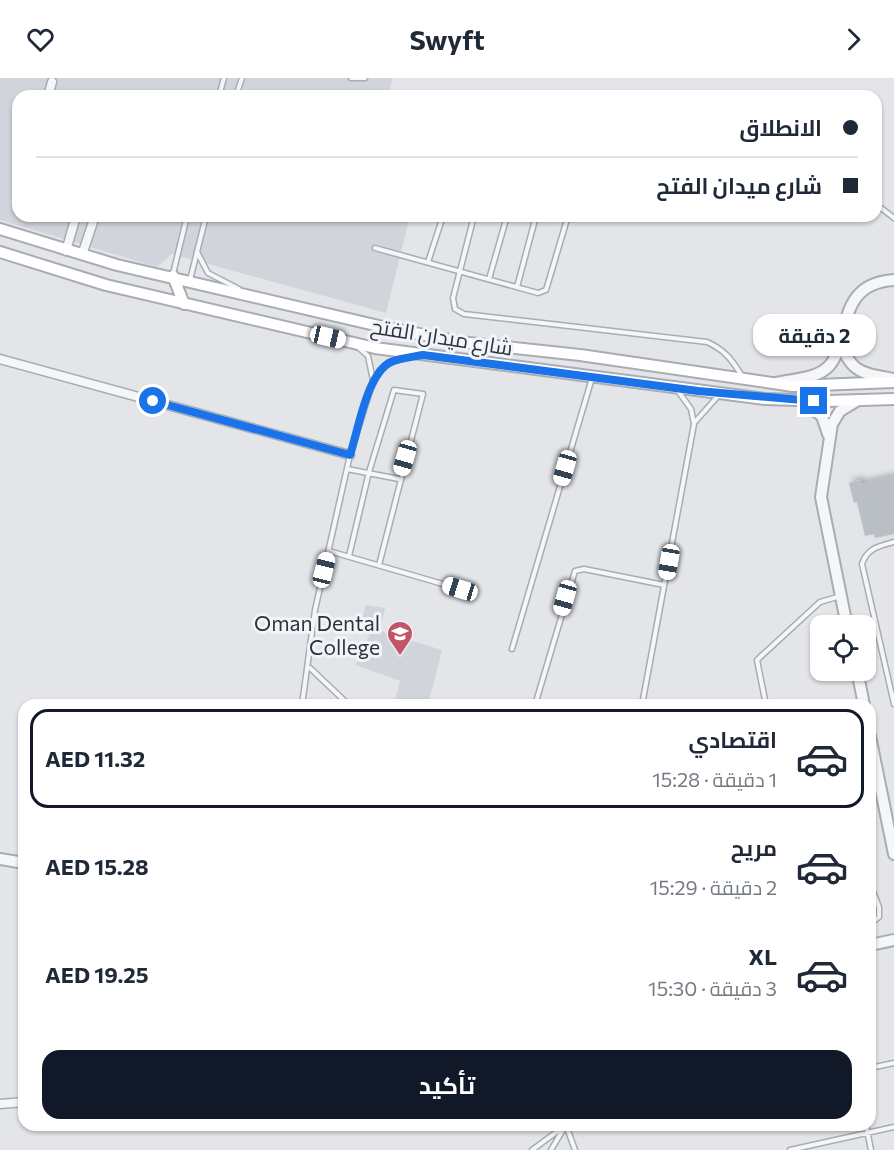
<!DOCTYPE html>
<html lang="ar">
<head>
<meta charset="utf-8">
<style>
  :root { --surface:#fff; --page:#f6f6f7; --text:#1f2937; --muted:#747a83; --line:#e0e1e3; --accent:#111827 }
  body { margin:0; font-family:Commissioner,Cairo,sans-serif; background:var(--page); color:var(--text); direction:rtl; height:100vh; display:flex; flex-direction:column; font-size:22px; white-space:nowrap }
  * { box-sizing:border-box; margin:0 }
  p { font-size:20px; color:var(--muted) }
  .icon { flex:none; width:33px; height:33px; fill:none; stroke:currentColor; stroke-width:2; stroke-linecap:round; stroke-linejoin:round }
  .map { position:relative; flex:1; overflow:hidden; direction:ltr }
  .side { position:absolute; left:18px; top:621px; width:858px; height:432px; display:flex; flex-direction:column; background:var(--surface); border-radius:18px; box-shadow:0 2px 4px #0004; direction:rtl }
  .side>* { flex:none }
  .top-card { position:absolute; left:12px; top:12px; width:870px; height:132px; border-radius:18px; box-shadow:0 2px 4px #0004; direction:rtl; display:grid; align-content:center; height:132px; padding:0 24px; background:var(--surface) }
  .buttons { position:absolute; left:810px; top:537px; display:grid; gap:12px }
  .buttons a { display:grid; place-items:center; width:66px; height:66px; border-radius:12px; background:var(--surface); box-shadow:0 2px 4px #0004; font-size:30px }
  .end { position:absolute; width:27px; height:27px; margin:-14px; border:8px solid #1a73e8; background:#fff; box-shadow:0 0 0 3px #fff }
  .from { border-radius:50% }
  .bubble { position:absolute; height:42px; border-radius:18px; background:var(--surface); box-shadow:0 2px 4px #0004; font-size:20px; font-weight:700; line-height:42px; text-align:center; direction:rtl }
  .car { position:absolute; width:18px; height:36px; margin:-18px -9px; border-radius:8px; box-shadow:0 0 4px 2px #0007; background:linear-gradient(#fff 24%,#345 0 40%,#fff 0 76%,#345 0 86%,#fff 0) }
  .top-card b { display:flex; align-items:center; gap:21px; height:57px; font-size:22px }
  .top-card b+b { border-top:2px solid var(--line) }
  .top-card i { width:15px; height:15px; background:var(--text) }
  ul { padding:10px 0 0; list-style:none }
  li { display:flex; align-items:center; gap:18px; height:99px; margin:0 12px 9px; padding:0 12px; border:3px solid transparent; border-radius:18px }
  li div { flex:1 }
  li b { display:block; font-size:22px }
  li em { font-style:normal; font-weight:700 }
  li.current { border-color:var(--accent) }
  li>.icon { width:54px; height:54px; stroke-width:1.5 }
  .button { display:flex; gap:12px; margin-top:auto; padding:12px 24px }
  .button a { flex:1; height:69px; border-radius:18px; background:var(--accent); color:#fff; font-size:24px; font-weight:700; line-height:69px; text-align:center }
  header { display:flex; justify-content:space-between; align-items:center; height:78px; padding:0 24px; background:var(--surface); font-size:27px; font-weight:700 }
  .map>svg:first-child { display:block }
  .built { fill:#d1d4db }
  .building { fill:#babfc6; filter:url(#shadow) }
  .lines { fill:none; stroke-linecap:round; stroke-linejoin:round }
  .service-casing { stroke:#a8acb3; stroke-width:7 }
  .minor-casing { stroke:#a8acb3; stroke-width:11 }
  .tertiary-casing { stroke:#a8acb3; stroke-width:14 }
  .secondary-casing { stroke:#a8acb3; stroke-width:14 }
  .service { stroke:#f5f6f8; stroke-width:4 }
  .minor { stroke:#f5f6f8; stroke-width:8 }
  .tertiary { stroke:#f5f6f8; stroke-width:10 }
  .secondary { stroke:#fff; stroke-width:10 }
  .route { stroke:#1a73e8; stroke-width:8 }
  .labels { text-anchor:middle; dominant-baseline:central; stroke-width:6; stroke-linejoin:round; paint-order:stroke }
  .street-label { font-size:21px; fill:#2c3340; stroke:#f2f4f7 }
  .poi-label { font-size:21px; fill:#2c3340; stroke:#f2f4f7; text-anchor:end }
</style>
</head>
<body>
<header><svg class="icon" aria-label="forward" viewBox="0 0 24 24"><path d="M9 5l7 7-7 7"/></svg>Swyft<svg class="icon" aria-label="heart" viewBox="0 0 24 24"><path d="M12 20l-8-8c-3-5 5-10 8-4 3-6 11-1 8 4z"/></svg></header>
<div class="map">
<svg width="894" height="1072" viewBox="0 0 894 1072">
  <defs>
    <filter id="shadow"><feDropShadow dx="3.5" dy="-3.5" stdDeviation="3" flood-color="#0004"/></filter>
  </defs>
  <rect width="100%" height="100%" fill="#e3e5e9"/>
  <path class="built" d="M0 0H393L387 18H18V138H410L386 235 172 176 157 189 0 142Z
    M366 527 385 530 380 553 442 572 428 627 394 626 400 603 356 587 370 555 366 551V546L361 544Z"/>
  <path class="building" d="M894 398V456L875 460 874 456 865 458 857 424 854 425 849 405 860 402 861 406Z"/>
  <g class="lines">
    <defs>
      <path id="service" d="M351 0H365
        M219 18 224 0
        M236 18 242 0
        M881 130 894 140
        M474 138 453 220 455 231 464 236 707 264C725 272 732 282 742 298
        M375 170 538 215 546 212 568 138
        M197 174 208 195 239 211
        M428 184 443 138
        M173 196 187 138
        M489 201 507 138
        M190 202 206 138
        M517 209 536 138
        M359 270 368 278 373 302
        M694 345 719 317
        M347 391 399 401
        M894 464C879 468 867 470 862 486L894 626
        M329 473 460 511
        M349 478 369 394 394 312 423 316 379 487
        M512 571 592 300
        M310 590 349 627
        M302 627 315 532 350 377 373 303 380 292 390 284 412 279
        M535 627 575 493 584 491 664 507
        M642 627 694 346 691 331 678 313
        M766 627 757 582 820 524 841 518
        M870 806 879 829V839L870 846
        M870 990 894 985
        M566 1047 575 1072
        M866 1047 871 1072
        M532 1072 566 1047
        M551 1072 564 1050
        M790 1072 894 1049"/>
      <path id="minor" d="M48 18 52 4
        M66 173 76 138
        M82 177 95 138
        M0 281 350 377
        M0 1026 24 1024"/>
      <path id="tertiary" d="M839 260C850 295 861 295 894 301
        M776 305C793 301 817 301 829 288 852 262 834 206 894 202
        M799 322 822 338 828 356
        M847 548 821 419 832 346 840 333 858 322
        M857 592 864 627
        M870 658 894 776
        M0 781 24 785
        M870 867 894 862"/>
      <path id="secondary" d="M0 151 117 187 379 248 460 264 580 277 793 308 894 304
        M0 174 106 207 375 270 765 321 829 323 894 321
        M173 198 184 226"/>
    </defs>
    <use href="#service" class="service-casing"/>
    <use href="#minor" class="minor-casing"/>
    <use href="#tertiary" class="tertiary-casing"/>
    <use href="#secondary" class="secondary-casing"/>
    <use href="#service" class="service"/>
    <use href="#minor" class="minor"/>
    <use href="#tertiary" class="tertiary"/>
    <use href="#secondary" class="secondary"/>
  </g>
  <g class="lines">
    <path class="route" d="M153 323 350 377C358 353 367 295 391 284 400 280 412 279 423 277L698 313 814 323"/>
  </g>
  <defs>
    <symbol id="university-pin" viewBox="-11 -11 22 30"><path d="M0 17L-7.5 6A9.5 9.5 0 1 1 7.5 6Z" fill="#c05666" stroke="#f2f4f7"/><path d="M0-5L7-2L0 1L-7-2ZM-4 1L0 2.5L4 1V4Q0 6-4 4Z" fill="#fff"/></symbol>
  </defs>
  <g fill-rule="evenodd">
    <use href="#university-pin" x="385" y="541" width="30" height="40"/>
  </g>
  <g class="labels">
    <g class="street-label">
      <text transform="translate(442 258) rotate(9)">شارع ميدان الفتح</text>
    </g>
    <g class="poi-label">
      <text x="380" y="544">Oman Dental<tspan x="380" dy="24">College</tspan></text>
    </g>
  </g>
</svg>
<div class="buttons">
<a><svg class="icon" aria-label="locate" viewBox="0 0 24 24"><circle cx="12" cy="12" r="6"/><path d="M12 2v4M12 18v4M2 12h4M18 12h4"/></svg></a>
</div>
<i class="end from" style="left:153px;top:323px"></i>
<i class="end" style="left:814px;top:323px"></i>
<div class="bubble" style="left:753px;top:236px;width:123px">2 دقيقة</div>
<i class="car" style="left:328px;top:259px;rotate:103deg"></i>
<i class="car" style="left:405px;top:380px;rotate:196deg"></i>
<i class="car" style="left:565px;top:390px;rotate:196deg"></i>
<i class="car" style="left:669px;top:484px;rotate:190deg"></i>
<i class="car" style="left:324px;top:492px;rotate:14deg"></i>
<i class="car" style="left:460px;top:511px;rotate:287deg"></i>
<i class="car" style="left:565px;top:520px;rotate:196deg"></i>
<div class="top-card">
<b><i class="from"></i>الانطلاق</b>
<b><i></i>شارع ميدان الفتح</b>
</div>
<section class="side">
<ul>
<li class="current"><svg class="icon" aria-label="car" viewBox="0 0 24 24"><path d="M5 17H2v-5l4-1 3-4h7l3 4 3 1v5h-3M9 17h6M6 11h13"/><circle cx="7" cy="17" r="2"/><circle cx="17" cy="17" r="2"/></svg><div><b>اقتصادي</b><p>1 دقيقة · 15:28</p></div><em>AED 11.32</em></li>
<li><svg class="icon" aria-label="car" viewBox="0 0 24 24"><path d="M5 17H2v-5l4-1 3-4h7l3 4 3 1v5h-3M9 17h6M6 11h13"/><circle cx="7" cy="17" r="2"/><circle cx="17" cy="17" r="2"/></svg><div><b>مريح</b><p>2 دقيقة · 15:29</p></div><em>AED 15.28</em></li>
<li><svg class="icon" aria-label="car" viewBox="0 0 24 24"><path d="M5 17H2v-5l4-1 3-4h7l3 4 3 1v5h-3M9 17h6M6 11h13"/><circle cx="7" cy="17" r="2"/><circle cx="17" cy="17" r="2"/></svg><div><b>XL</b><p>3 دقيقة · 15:30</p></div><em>AED 19.25</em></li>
</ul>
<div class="button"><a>تأكيد</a></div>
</section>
</div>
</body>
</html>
